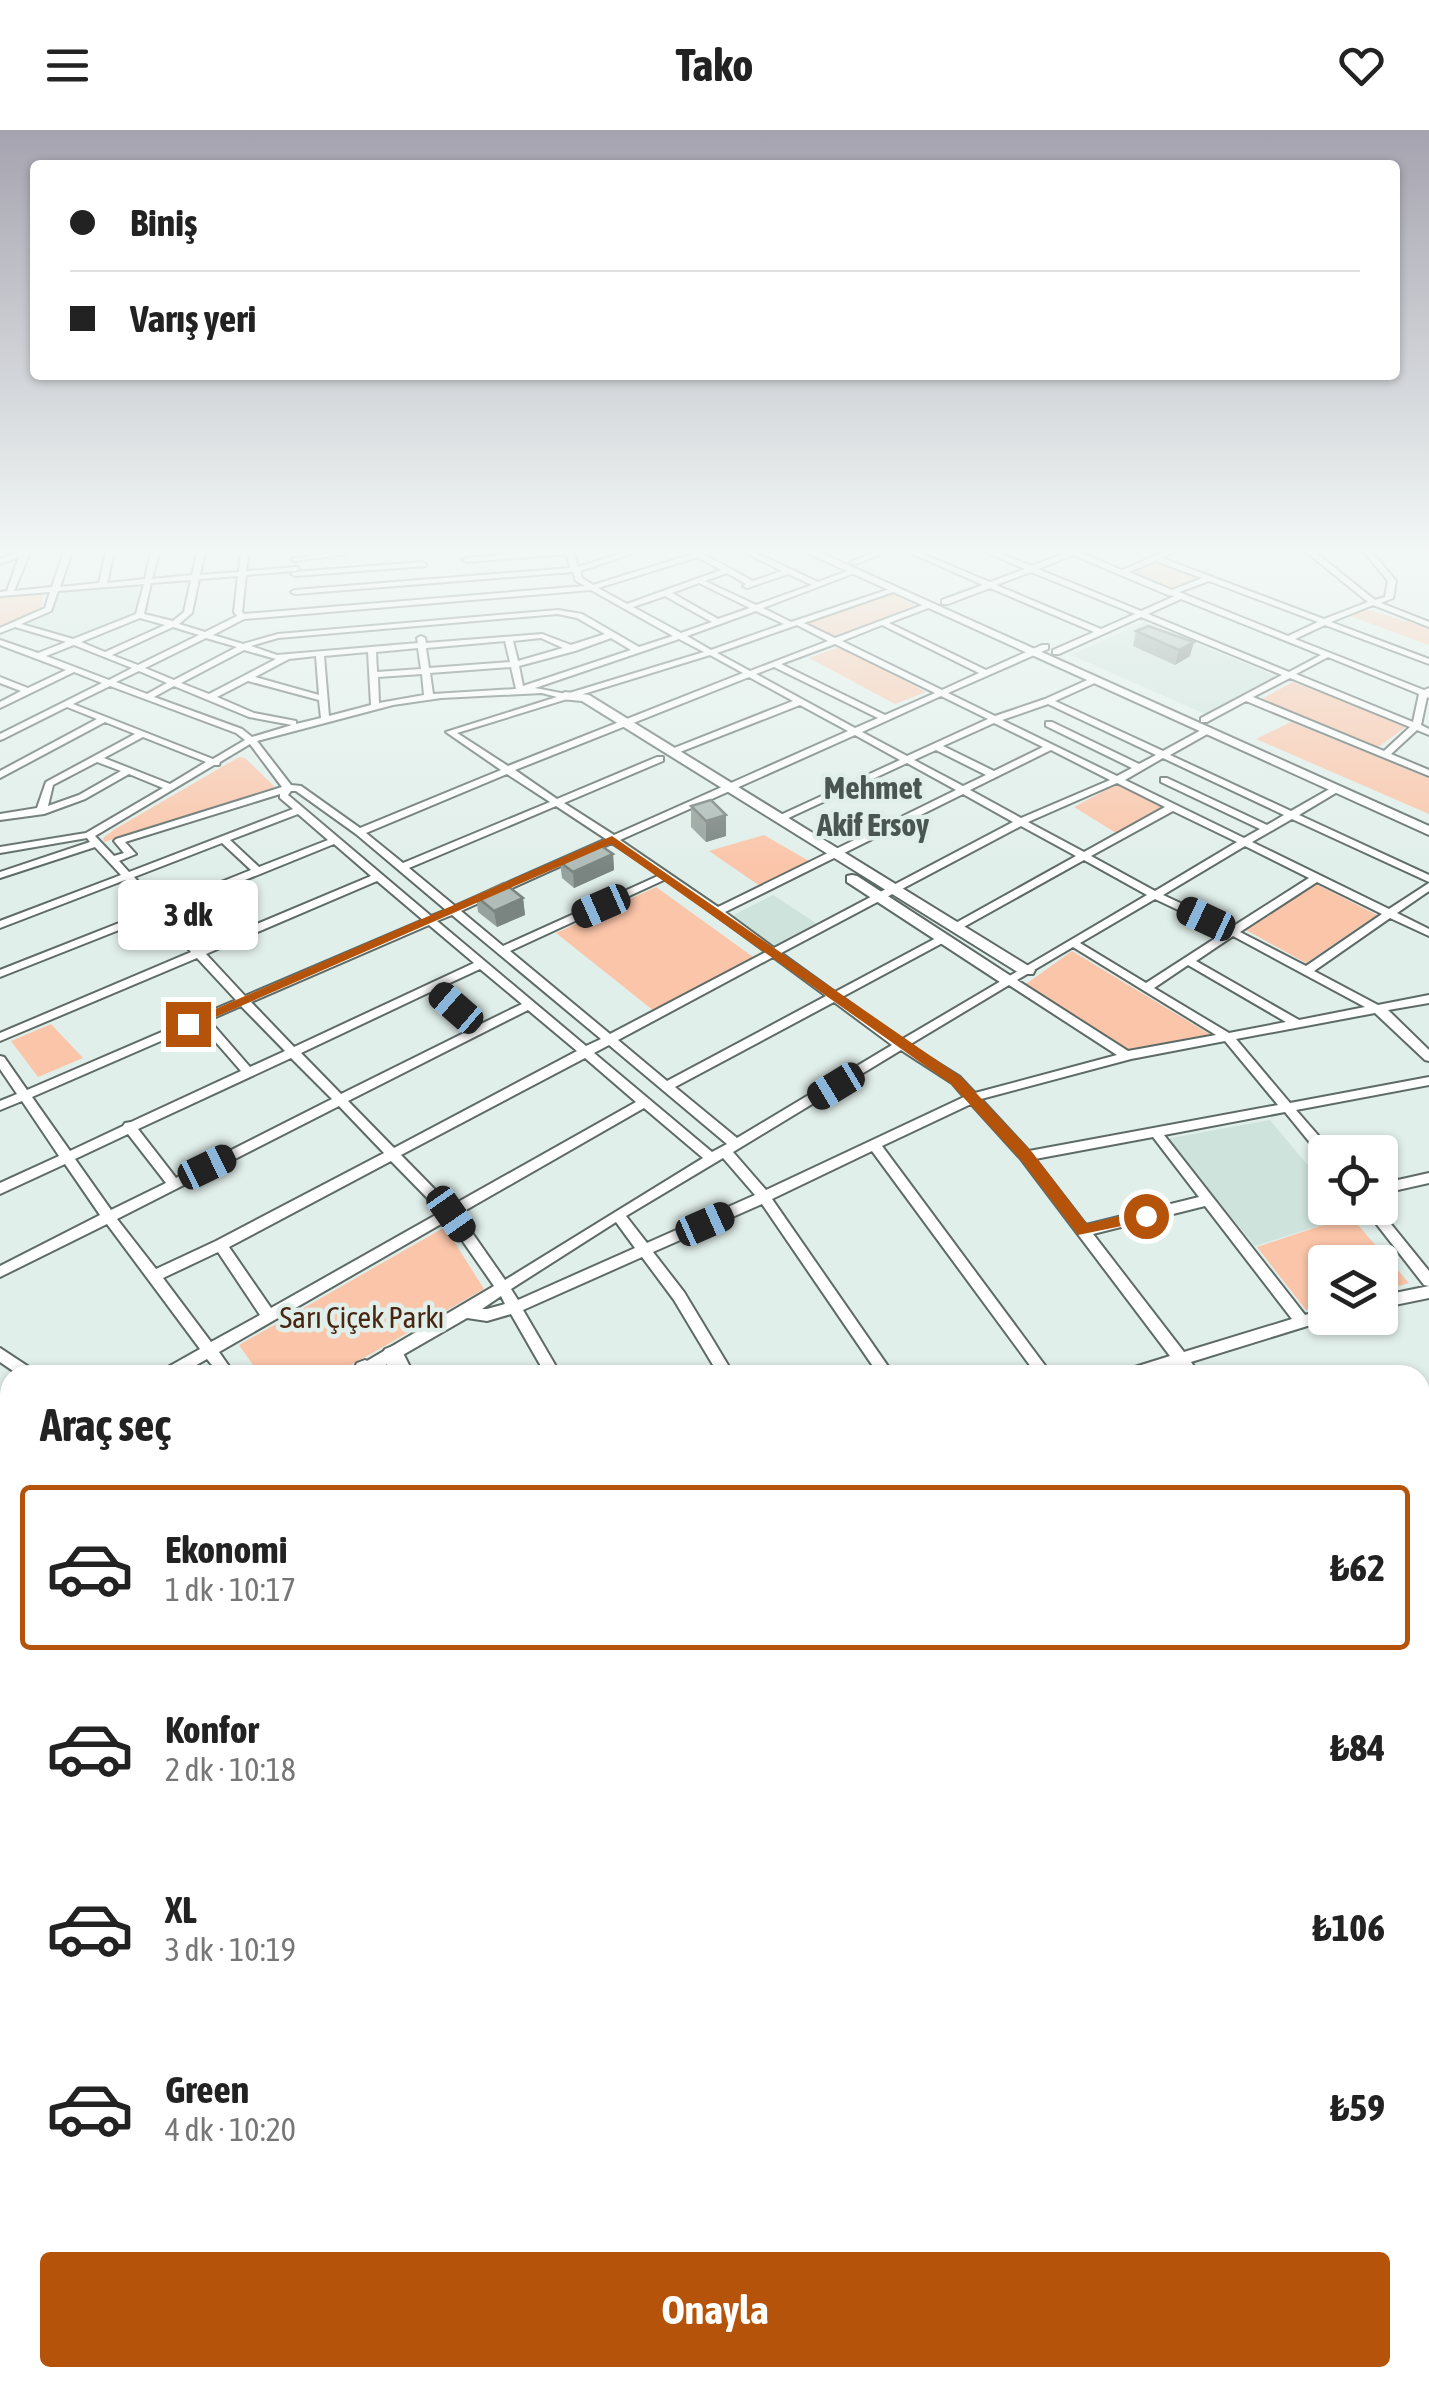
<!DOCTYPE html>
<html lang="tr">
<head>
<meta charset="utf-8">
<style>
  :root { --surface:#fff; --page:#f2f2f2; --text:#222; --muted:#767676; --line:#e0e0e0; --accent:#b45309 }
  body { margin:0; font-family:"Asap Condensed",sans-serif; background:var(--page); color:var(--text); height:100vh; display:flex; flex-direction:column; font-size:38px; white-space:nowrap }
  * { box-sizing:border-box; margin:0 }
  p { font-size:32px; color:var(--muted) }
  .icon { flex:none; width:55px; height:55px; fill:none; stroke:currentColor; stroke-width:2; stroke-linecap:round; stroke-linejoin:round }
  .map { position:relative; flex:1; overflow:hidden }
  .side { position:absolute; left:0px; top:1235px; width:1430px; height:1022px; display:flex; flex-direction:column; background:var(--surface); border-radius:30px 30px 0 0; box-shadow:0 2px 8px #0004 }
  .side>* { flex:none }
  .top-card { position:absolute; left:30px; top:30px; width:1370px; height:220px; border-radius:10px; box-shadow:0 2px 8px #0004; display:grid; align-content:center; height:220px; padding:0 40px; background:var(--surface) }
  .fabs { position:absolute; left:1308px; top:1005px; display:grid; gap:20px }
  .fabs a { display:grid; place-items:center; width:90px; height:90px; border-radius:10px; background:var(--surface); box-shadow:0 2px 8px #0004; font-size:50px }
  .end { position:absolute; width:45px; height:45px; margin:-22px; border:12px solid #b45309; background:#fff; box-shadow:0 0 0 5px #fff }
  .from { border-radius:50% }
  .bubble { position:absolute; height:70px; border-radius:10px; background:var(--surface); box-shadow:0 2px 8px #0004; font-size:32px; font-weight:700; line-height:70px; text-align:center }
  .car { position:absolute; width:30px; height:60px; margin:-30px -15px; border-radius:12px; box-shadow:0 0 8px 2px #0007; background:linear-gradient(#222 24%,#8ab4d8 0 40%,#222 0 76%,#8ab4d8 0 86%,#222 0) }
  .top-card b { display:flex; align-items:center; gap:35px; height:95px; font-size:38px }
  .top-card b+b { border-top:2px solid var(--line) }
  .top-card i { width:25px; height:25px; background:var(--text) }
  ul { padding:0; list-style:none }
  li { display:flex; align-items:center; gap:30px; height:165px; margin:0 20px 15px; padding:0 20px; border:5px solid transparent; border-radius:10px }
  li div { flex:1 }
  li b { display:block; font-size:38px }
  li em { font-style:normal; font-weight:700 }
  li.active { border-color:var(--accent) }
  li>.icon { width:90px; height:90px; stroke-width:1.5 }
  h2 { padding:0 40px; font-size:45px; line-height:120px }
  .cta { display:flex; gap:20px; margin-top:auto; padding:20px 40px }
  .cta a { flex:1; height:115px; border-radius:10px; background:var(--accent); color:#fff; font-size:40px; font-weight:700; line-height:115px; text-align:center }
  header { display:flex; justify-content:space-between; align-items:center; height:130px; padding:0 40px; background:var(--surface); font-size:45px; font-weight:700 }
  .map>svg:first-child { display:block }
  .built { fill:#cee3dc }
  .green { fill:#fbc5a9 }
  .lines { fill:none; stroke-linecap:round; stroke-linejoin:round }
  .street-casing { stroke:#5e6a66; stroke-width:4 }
  .secondary-casing { stroke:#5e6a66; stroke-width:4 }
  .street { fill:#fff; fill-rule:evenodd }
  .secondary { fill:#fff; fill-rule:evenodd }
  .wall { fill:#96a29d }
  .shaded-wall { fill:#7a8480 }
  .building { fill:#afbcb7; stroke:#7a8480; stroke-width:2.5 }
  .route { fill:#b45309 }
  .labels { text-anchor:middle; dominant-baseline:central; stroke-width:9; stroke-linejoin:round; paint-order:stroke }
  .park-label { font-size:30px; fill:#492612; stroke:#e1efea }
  .far-district-label { font-size:32px; font-weight:bold; fill:#4a5651; stroke:#e1efea }
</style>
</head>
<body>
<header><svg class="icon" aria-label="menu" viewBox="0 0 24 24"><path d="M4 6h16M4 12h16M4 18h16"/></svg>Tako<svg class="icon" aria-label="heart" viewBox="0 0 24 24"><path d="M12 20l-8-8c-3-5 5-10 8-4 3-6 11-1 8 4z"/></svg></header>
<div class="map">
<svg width="1429" height="2257" viewBox="0 0 1429 2257">
  <rect width="100%" height="100%" fill="#e1efea"/>
  <path class="built" d="M142 456 133 484 75 510 26 495 52 482 60 462Z
    M1144 492 1279 547 1205 584 1071 525Z
    M773 765 819 795 775 818 730 787Z
    M1270 990 1325 1056V1078H1343L1350 1086 1255 1116 1166 1009Z"/>
  <path class="green" d="M1158 432 1201 448 1171 461 1128 444Z
    M44 462 41 480 0 498V467Z
    M893 464 919 477 838 508 807 493Z
    M1362 478 1429 498V515L1350 486Z
    M840 517 926 562 895 574 809 528Z
    M1293 552 1407 596 1377 618 1262 569Z
    M1291 592 1429 648V684L1256 609Z
    M239 627 245 628 275 657 104 712 103 708 115 699Z
    M1117 654 1163 677 1116 703 1074 677Z
    M764 705 809 731 760 756 709 721Z
    M1316 754 1377 785 1306 833 1244 799Z
    M656 757 756 829 654 881 556 803Z
    M1072 821 1211 905 1128 920 1026 854Z
    M51 894 83 928 38 947 11 911Z
    M1350 1086 1409 1153 1380 1161V1132H1325V1175L1306 1180 1257 1117Z
    M445 1097 484 1159 334 1245H260L239 1215Z
    M959 2248H1155L1161 2257H964Z"/>
  <g class="lines">
    <defs>
      <path id="street" d="M19 422H30L14 461 52 457 64 422H72L60 457 99 453 106 422H114L107 453 145 449 151 422H159L152 449 192 445 197 422H205L200 445 239 442 241 422H249L246 441 298 437 299 439 295 441 246 445 242 482 244 484 585 456 576 451 573 442 295 464 291 462 295 460 571 438 566 424 467 432 463 430 467 428 537 422H573L578 437 625 422H637L580 441 582 448 593 455 693 424V422H711L705 425 753 451 782 441 744 422H754L818 452 850 440 857 442 763 478 791 492 896 457V461L804 493 835 508 928 473 932 475 931 477 889 493 986 540 1042 515H1048V519L948 563 995 586 1045 569 1094 547 1097 548V552L1055 571 1163 621 1205 598H1211V602L1170 625 1291 681 1333 657H1339V661L1299 685 1429 745V752L1292 689 1252 712 1389 779 1429 753V761L1397 783 1429 799V806L1390 788 1314 841 1378 875 1429 865V873L1388 880 1429 920V931L1425 930 1375 883 1236 909 1290 973 1429 947V955L1296 980 1330 1019 1331 1022H1325V1027L1320 1025 1285 982 1164 1005 1305 1185 1325 1179V1188L1330 1189 1191 1232 1200 1245H1184L1177 1236 1147 1245H1120L1122 1241 1170 1226 1021 1029 971 974 882 1016 1052 1245H1037L872 1021 772 1069 894 1245H879L762 1074 653 1122 684 1162 734 1245H719L674 1170 642 1127 523 1180 561 1245H546L511 1184 487 1191 467 1188 368 1245H348L350 1241 494 1156 448 1090 219 1222 235 1245H220L207 1229 179 1245H159L161 1241 200 1219 107 1094 0 1147V1136L100 1085 65 1034 0 1064V1053L59 1026 22 971 0 980V971L17 964 0 939V926L4 927 27 960 236 870 197 828 0 911V903L191 822 157 785 0 847V840L152 780 125 750 0 798V791L121 745 95 717 0 748V742L90 712 87 708 0 723V717L86 703 163 658 129 644 85 669 44 684 0 690V684L37 678 46 652 135 604 105 592 0 648V641L97 589 67 577 3 609 0 610V604L102 553 74 542 0 578V572L21 561 0 553V547L28 558 66 540 0 515V510L38 523 66 512 15 497 0 503V498L45 478 50 462 0 466V462L7 461 19 427 0 434V429ZM698 427 721 440 627 474 598 458ZM727 443 746 454 743 456 747 458 788 444 812 455 756 475 705 451ZM238 446 234 482 237 486 205 502 179 494 192 483 199 449ZM191 450 184 482 173 491 144 484 151 453ZM699 453 750 478 718 489 672 463ZM144 454 136 484 73 509 21 494 51 481 58 461ZM591 460 673 506 639 517 582 484 558 480 278 504 243 514 213 505 244 489ZM665 466 712 492 681 503 633 477ZM756 481 784 494 711 520 687 506ZM558 484 577 488 605 504 571 515 542 504 426 513 425 508 421 506 417 508 418 513 277 525 251 516 278 508ZM140 488 165 495 105 522 81 512ZM797 495 828 511 750 541 717 523ZM882 495 979 543 942 560 842 511ZM173 497 199 505 138 535 112 525ZM206 508 237 517 174 550 145 538ZM541 508 563 518 518 531 513 511ZM611 508 631 520 523 556 519 536 575 521ZM679 509 704 522 566 564 535 558ZM505 511 510 532 429 538 426 518ZM835 514 935 563 885 585 781 534ZM74 515 132 538 109 550 46 526ZM418 518 421 539 377 542 376 522ZM244 520 276 529 209 564 181 553ZM368 522 371 575 329 586 324 526ZM710 525 743 543 508 636 457 603ZM316 526 319 565 255 547 289 529ZM511 537 516 559 433 564 430 543ZM774 537 878 588 855 598 756 544ZM139 541 167 553 147 564 116 552ZM422 544 424 565 379 573 378 547ZM749 547 793 571 669 620V624H675L800 575 848 601 614 705 564 673 663 631V627H657L557 669 515 640ZM248 551 319 570 321 588 296 594V591L254 583 217 567ZM110 556 236 603 245 610 213 629 73 574ZM174 556 249 587 292 595 252 607 242 599 154 567ZM542 563 557 567 446 602 501 640 360 698 301 656 291 655 257 611 393 575 441 568ZM941 566 988 589 907 626 862 602ZM1048 574 1156 625 1139 634 1052 592H1046V596L1132 638 1117 646 1002 590ZM994 593 1043 617 994 641 943 616ZM855 605 900 630 776 687V691H782L907 633 956 660 718 777 620 710ZM143 607 206 632 170 654 104 628ZM250 614 282 657 116 709 114 711 124 723 114 726 95 706 214 635H219L220 632ZM936 620 986 645 963 656 914 630ZM1051 620 1110 650 1021 688 970 660ZM1163 628 1284 685 1267 695 1167 648H1161V652L1260 699 1244 708 1125 650ZM97 632 121 641 79 665 48 676 53 655ZM507 644 550 672 403 733 366 703ZM1117 653 1165 677 1084 722 1028 692ZM291 661H296L356 704 446 780 431 786 288 665ZM280 664V668L293 679 129 742 119 731 136 724 125 712ZM963 664 1013 692 774 818 725 782ZM556 676 606 709 455 776 409 738ZM1173 681 1237 712 1155 761 1091 726ZM298 684 328 710 259 737 230 710ZM1021 696 1076 726 952 795V799H960L1084 730 1147 765 901 910 842 867 948 810V806H940L835 862 781 823ZM222 713 251 740 161 776 134 747ZM612 713 660 745 503 816 461 781ZM334 714 371 746 200 818 166 782ZM1245 716 1309 748 1232 797 1163 765ZM666 749 766 822 610 904 510 821ZM377 751 423 790 245 866 206 824ZM1317 752 1382 784 1306 836 1240 802ZM1155 769 1225 802 1146 853 1080 813ZM452 785 601 909 586 916 437 791ZM429 795 474 833 294 917 251 872ZM1233 806 1365 877 1299 890 1196 831ZM1073 817 1216 905 1128 921 1017 850ZM773 827 826 866 667 951 618 910ZM1188 835 1286 892 1229 903 1154 858ZM480 839 522 874 481 894 439 858ZM1009 855 1117 925 975 963 960 947 909 915ZM430 862 472 899 341 964 301 923ZM834 872 892 915 737 1008 675 957ZM241 876 285 921 250 937 209 890ZM528 880 577 921 394 1018 348 971ZM200 894 241 941 131 992 125 993 123 996 70 1021 32 967ZM1225 911 1278 975 1029 1021 981 969 1131 929ZM609 915 727 1014 712 1022 594 923ZM901 920 952 953 964 967 766 1060 733 1022ZM291 928 332 969 176 1048 138 999ZM585 928 636 972 451 1076 401 1025ZM339 976 384 1023 216 1111 156 1139 117 1089ZM644 978 703 1028 505 1150 459 1084ZM128 1004 166 1053 111 1080 75 1029ZM1153 1007 1199 1067 1086 1095 1035 1029ZM723 1028 755 1065 647 1113 626 1086ZM391 1031 441 1082 271 1178 229 1117ZM1205 1076 1292 1189 1184 1222 1093 1104ZM616 1092 635 1118 518 1170 511 1159ZM218 1122 260 1185 211 1212 163 1148ZM501 1166 505 1174 487 1179H482Z
        M339 422 345 424 295 431 291 429Z
        M874 422H885L857 434 850 432Z
        M908 422H918L990 452 1025 439 986 422H996L1032 436 1067 422H1080L1122 440 1164 422H1174L1162 428 1324 489 1368 472 1306 422H1315L1375 470 1385 467 1388 451 1364 422H1372L1396 451 1393 468 1381 473 1429 492V497L1373 475 1331 492 1429 529V534L1325 495 1295 509 1424 560 1429 558V568L1427 567 1421 595 1429 599V605L1417 600 1391 624 1429 640V646L1246 571 1207 592H1201V588L1282 545 1141 487 1059 524H1053V520L1094 502 990 458 948 474H942V470L983 455ZM1073 425 1168 465 1175 466 1141 481 1038 439ZM1156 431 1202 448 1172 460 1129 442ZM1031 442 1135 484 1101 499 996 455ZM1209 451 1318 492 1288 506 1179 462ZM1181 469 1321 525 1289 542 1148 484ZM1328 527 1419 564 1413 592 1296 544ZM1290 548 1410 597 1384 621 1253 567Z
        M422 432 426 434 425 436 295 446 291 444 295 442Z
        M1429 1043V1053L1380 1064V1054Z
        M1364 1078H1378L1429 1141V1156L1424 1155Z
        M1429 1156V1168L1380 1178V1166Z
        M0 1218 35 1241 37 1245H19L0 1232Z
        M10 1442V1459L0 1464V1447Z
        M1429 1509V1525L1421 1528 1429 1534V1557L1420 1550V1512Z
        M0 1548 6 1551 10 1561V1598L4 1595 0 1586Z
        M10 1728V1749L0 1754V1733Z
        M1420 1781 1429 1787V1815L1420 1809Z
        M1429 1987V2013L1420 2017V1991Z
        M204 2248H237L233 2257H199Z
        M418 2248H442L445 2257H421Z
        M639 2248H663L667 2257H643Z
        M1161 2248H1187L1191 2257H1165Z"/>
      <path id="secondary" d="M805 422H819L1429 696V705Z
        M565 562 589 565 1035 840 1033 844H1021L582 571 561 569 559 566Z
        M852 745 857 746 1017 850 1009 855 1003 854 847 752V746Z
        M393 1216 401 1219 414 1245H392L382 1225 385 1219Z
        M365 1230 373 1233 380 1245H357L354 1239 357 1233Z
        M1429 1288V1308L1420 1310V1290Z
        M1429 1324V1344L1420 1346V1326Z
        M10 2030V2064L0 2068V2034Z
        M10 2103V2140L0 2144V2107Z
        M858 2248H895L899 2257H862Z
        M900 2248H937L941 2257H904Z"/>
    </defs>
    <use href="#street" class="street-casing"/>
    <use href="#secondary" class="secondary-casing"/>
    <use href="#street" class="street"/>
    <use href="#secondary" class="secondary"/>
  </g>
  <path class="wall" d="M1148 496 1190 526 1175 535 1133 516 1136 501Z
    M691 676 726 685V706L706 712 691 697Z
    M613 724 614 740 574 758 562 748 560 732Z
    M476 766 523 768 525 785 497 797 478 782Z
    M1429 1367V1435L1420 1426V1372Z"/>
  <path class="shaded-wall" d="M1194 512 1190 526 1175 535 1179 520Z
    M726 685V706L706 712V691Z
    M613 724 614 740 574 758 573 742Z
    M523 768 525 785 497 797 494 781Z"/>
  <path class="building" d="M1148 496 1194 512 1179 520 1136 501Z
    M711 670 726 685 706 691 691 676Z
    M600 715 613 724 573 742 560 732Z
    M504 753 523 768 494 781 476 766Z
    M1429 1367V1399L1420 1390V1372Z"/>
  <linearGradient id="sky" x2="0" y2="1"><stop stop-color="#a5a3af"/><stop offset="0.57" stop-color="#f2f8f6"/><stop offset="1" stop-color="#f2f8f6" stop-opacity="0"/></linearGradient>
  <rect width="1429" height="738" fill="url(#sky)"/>
  <path class="route" d="M612 706 961 947 1032 1022 1087 1094 1146 1080 1151 1081V1090L1078 1105 1021 1030 951 954 611 714 193 897 181 894Z"/>
  <g class="labels">
    <g class="park-label">
      <text x="362" y="1187">Sarı Çiçek Parkı</text>
    </g>
    <g class="far-district-label">
      <text x="873" y="657">Mehmet<tspan x="873" dy="37">Akif Ersoy</tspan></text>
    </g>
  </g>
</svg>
<div class="fabs">
<a><svg class="icon" aria-label="locate" viewBox="0 0 24 24"><circle cx="12" cy="12" r="6"/><path d="M12 2v4M12 18v4M2 12h4M18 12h4"/></svg></a>
<a><svg class="icon" aria-label="layers" viewBox="0 0 24 24"><path d="M12 4l9 5-9 5-9-5zM3 14l9 5 9-5"/></svg></a>
</div>
<i class="end from" style="left:1146px;top:1086px"></i>
<i class="end" style="left:188px;top:894px"></i>
<div class="bubble" style="left:118px;top:750px;width:140px">3 dk</div>
<i class="car" style="left:601px;top:776px;rotate:246deg"></i>
<i class="car" style="left:1206px;top:789px;rotate:295deg"></i>
<i class="car" style="left:456px;top:878px;rotate:311deg"></i>
<i class="car" style="left:836px;top:956px;rotate:239deg"></i>
<i class="car" style="left:207px;top:1037px;rotate:64deg"></i>
<i class="car" style="left:451px;top:1084px;rotate:145deg"></i>
<i class="car" style="left:705px;top:1094px;rotate:66deg"></i>
<div class="top-card">
<b><i class="from"></i>Biniş</b>
<b><i></i>Varış yeri</b>
</div>
<section class="side">
<h2>Araç seç</h2>
<ul>
<li class="active"><svg class="icon" aria-label="car" viewBox="0 0 24 24"><path d="M5 17H2v-5l4-1 3-4h7l3 4 3 1v5h-3M9 17h6M6 11h13"/><circle cx="7" cy="17" r="2"/><circle cx="17" cy="17" r="2"/></svg><div><b>Ekonomi</b><p>1 dk · 10:17</p></div><em>₺62</em></li>
<li><svg class="icon" aria-label="car" viewBox="0 0 24 24"><path d="M5 17H2v-5l4-1 3-4h7l3 4 3 1v5h-3M9 17h6M6 11h13"/><circle cx="7" cy="17" r="2"/><circle cx="17" cy="17" r="2"/></svg><div><b>Konfor</b><p>2 dk · 10:18</p></div><em>₺84</em></li>
<li><svg class="icon" aria-label="car" viewBox="0 0 24 24"><path d="M5 17H2v-5l4-1 3-4h7l3 4 3 1v5h-3M9 17h6M6 11h13"/><circle cx="7" cy="17" r="2"/><circle cx="17" cy="17" r="2"/></svg><div><b>XL</b><p>3 dk · 10:19</p></div><em>₺106</em></li>
<li><svg class="icon" aria-label="car" viewBox="0 0 24 24"><path d="M5 17H2v-5l4-1 3-4h7l3 4 3 1v5h-3M9 17h6M6 11h13"/><circle cx="7" cy="17" r="2"/><circle cx="17" cy="17" r="2"/></svg><div><b>Green</b><p>4 dk · 10:20</p></div><em>₺59</em></li>
</ul>
<div class="cta"><a>Onayla</a></div>
</section>
</div>
</body>
</html>
